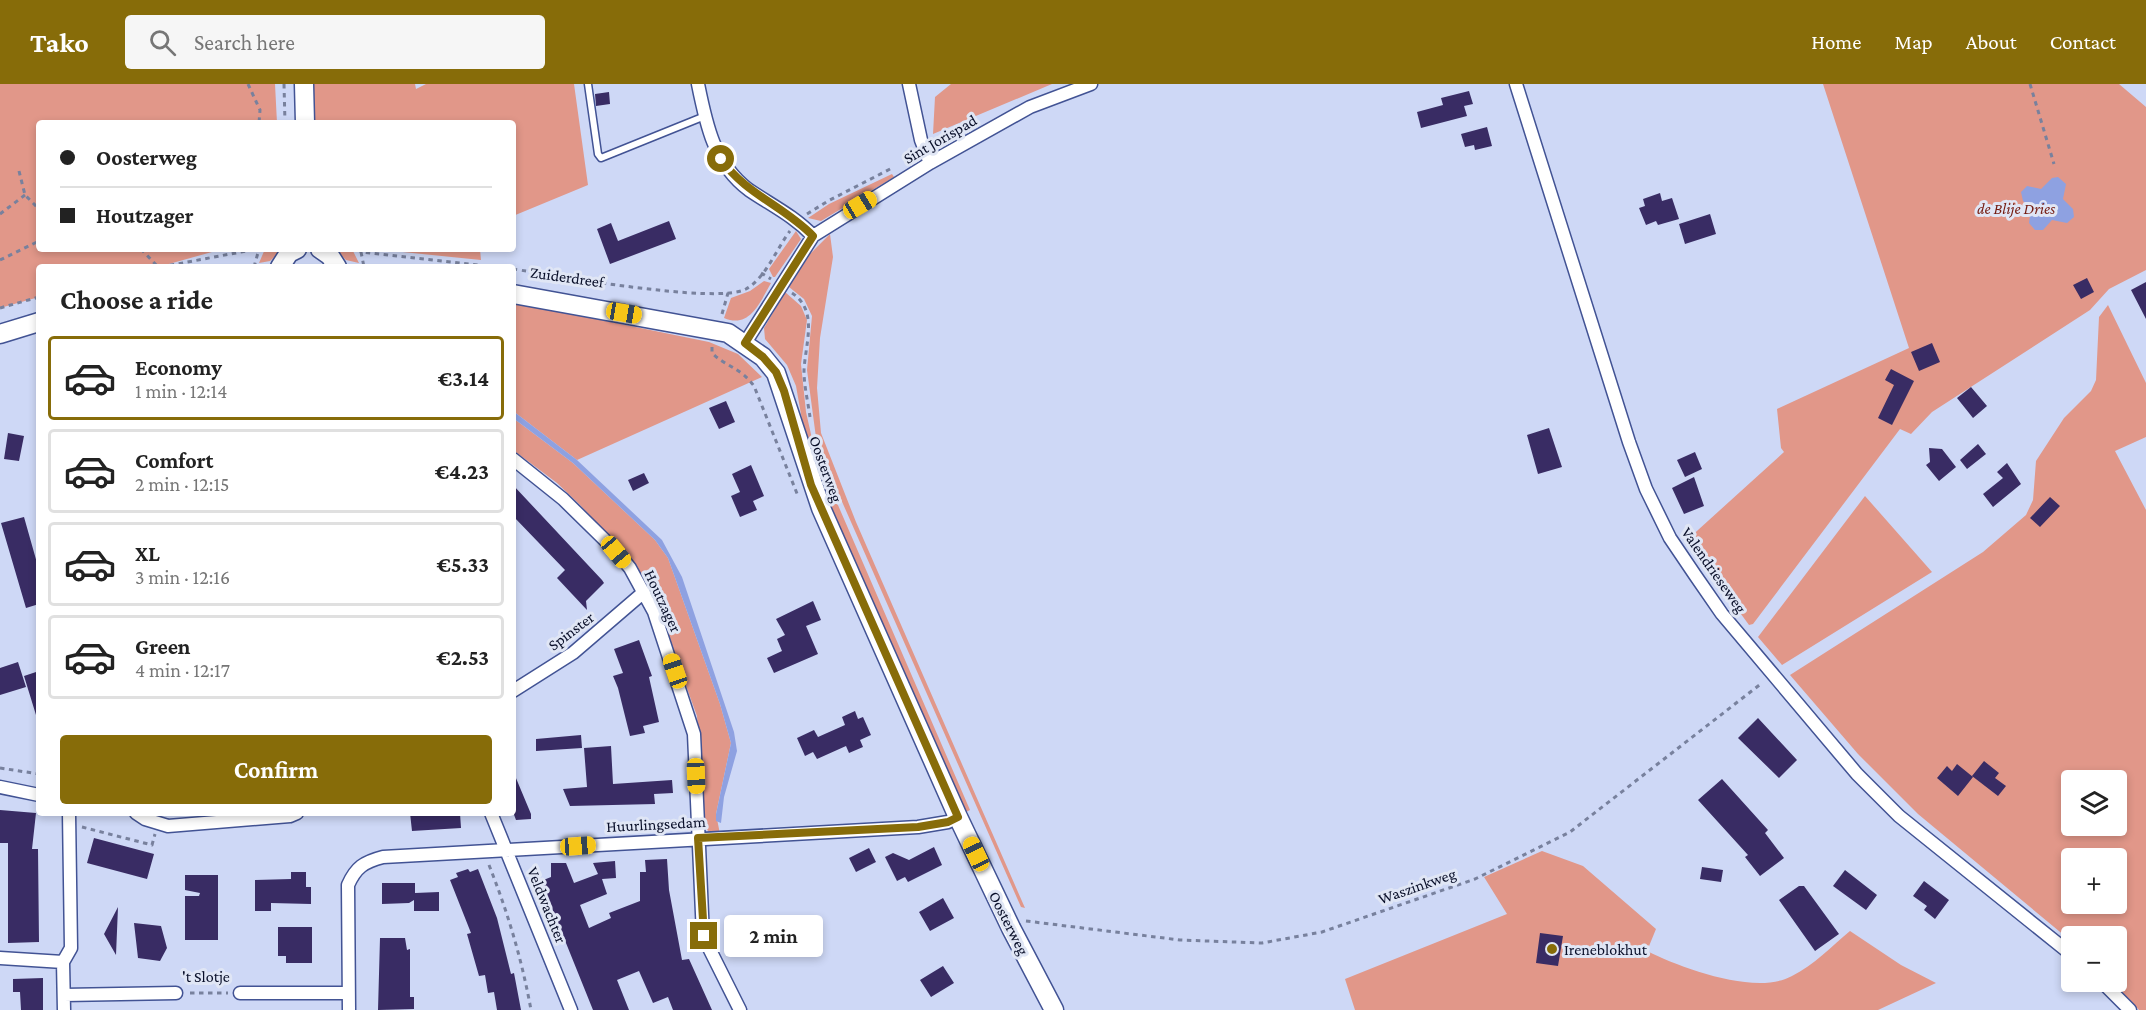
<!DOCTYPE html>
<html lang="en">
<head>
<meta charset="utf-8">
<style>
  :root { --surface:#fff; --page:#f6f6f6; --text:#222; --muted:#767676; --line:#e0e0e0; --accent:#876c09 }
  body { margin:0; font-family:"Crimson Pro",serif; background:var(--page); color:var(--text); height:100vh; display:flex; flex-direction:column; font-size:22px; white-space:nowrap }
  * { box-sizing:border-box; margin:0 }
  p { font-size:20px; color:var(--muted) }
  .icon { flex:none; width:33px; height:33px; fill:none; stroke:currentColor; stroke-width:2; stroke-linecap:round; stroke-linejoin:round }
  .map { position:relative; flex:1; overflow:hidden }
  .side { position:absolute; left:36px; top:180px; width:480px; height:552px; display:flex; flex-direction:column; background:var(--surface); border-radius:6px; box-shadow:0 3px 9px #0003 }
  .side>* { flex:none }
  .hud { position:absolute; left:36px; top:36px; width:480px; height:132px; border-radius:6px; box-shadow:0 3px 9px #0003; display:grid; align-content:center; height:132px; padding:0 24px; background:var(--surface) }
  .buttons { position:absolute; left:2061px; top:686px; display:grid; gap:12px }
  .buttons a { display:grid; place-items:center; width:66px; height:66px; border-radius:6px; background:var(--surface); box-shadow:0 3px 9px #0003; font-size:30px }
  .end { position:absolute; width:27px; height:27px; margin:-14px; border:8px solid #876c09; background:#fff; box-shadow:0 0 0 3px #fff }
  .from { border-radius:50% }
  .bubble { position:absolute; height:42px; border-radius:6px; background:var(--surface); box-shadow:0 3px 9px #0003; font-size:20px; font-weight:700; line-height:42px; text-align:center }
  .car { position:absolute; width:18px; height:36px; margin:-18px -9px; border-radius:8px; box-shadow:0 0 4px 2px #0007; background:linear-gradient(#f5c518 24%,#345 0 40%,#f5c518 0 76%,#345 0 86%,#f5c518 0) }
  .hud b { display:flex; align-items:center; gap:21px; height:57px; font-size:22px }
  .hud b+b { border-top:2px solid var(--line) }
  .hud i { width:15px; height:15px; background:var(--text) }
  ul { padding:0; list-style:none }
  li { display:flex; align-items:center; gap:18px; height:84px; margin:0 12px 9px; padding:0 12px; border:3px solid var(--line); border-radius:6px }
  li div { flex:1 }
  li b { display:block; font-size:22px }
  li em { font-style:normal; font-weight:700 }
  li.on { border-color:var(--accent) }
  li>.icon { width:54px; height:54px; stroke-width:1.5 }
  h2 { padding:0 24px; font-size:27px; line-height:72px }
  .primary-button { display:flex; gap:12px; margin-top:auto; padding:12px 24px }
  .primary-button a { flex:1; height:69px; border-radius:6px; background:var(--accent); color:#fff; font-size:24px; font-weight:700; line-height:69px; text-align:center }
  header { display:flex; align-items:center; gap:36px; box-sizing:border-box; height:84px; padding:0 30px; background:var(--accent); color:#fff }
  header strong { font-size:28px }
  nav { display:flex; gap:33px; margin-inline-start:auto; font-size:21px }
  .search { width:420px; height:54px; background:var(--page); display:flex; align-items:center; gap:15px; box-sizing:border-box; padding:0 21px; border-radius:6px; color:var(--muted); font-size:22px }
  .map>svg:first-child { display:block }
  .green { fill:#e19789; fill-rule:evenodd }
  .water { fill:#8ea1e1 }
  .building { fill:#392c64 }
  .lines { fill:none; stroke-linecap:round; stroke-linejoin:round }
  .lane-casing { stroke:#425394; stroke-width:9 }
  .street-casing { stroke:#425394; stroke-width:15 }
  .secondary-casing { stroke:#425394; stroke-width:21 }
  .path { stroke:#78819d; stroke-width:3; stroke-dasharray:4.5 4.5; stroke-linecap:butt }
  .lane { stroke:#fff; stroke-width:6 }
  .street { stroke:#fff; stroke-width:12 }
  .secondary { stroke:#fff; stroke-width:18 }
  .route { stroke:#876c09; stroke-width:8 }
  .poi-dot { fill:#876c09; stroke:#e0e6f5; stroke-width:2 }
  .labels { text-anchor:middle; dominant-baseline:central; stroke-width:6; stroke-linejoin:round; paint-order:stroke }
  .street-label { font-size:16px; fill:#080e28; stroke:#e0e6f5 }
  .park-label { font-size:16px; font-style:italic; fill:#741b10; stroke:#e0e6f5 }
  .poi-label { font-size:16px; fill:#080e28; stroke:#e0e6f5; text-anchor:start }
</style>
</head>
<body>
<header>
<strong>Tako</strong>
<div class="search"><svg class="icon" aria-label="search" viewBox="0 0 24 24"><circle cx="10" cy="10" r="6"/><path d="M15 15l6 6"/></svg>Search here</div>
<nav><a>Home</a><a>Map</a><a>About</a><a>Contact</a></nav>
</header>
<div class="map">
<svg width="2146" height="926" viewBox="0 0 2146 926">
  <rect width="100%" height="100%" fill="#ced8f6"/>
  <path class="green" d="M0 0H275L277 39H39V165H236L212 168 158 183H39V213L0 224Z
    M312 0H415L416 5 426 0H574L588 101 513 132V39H312Z
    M951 0H1052L933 50 935 13Z
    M1823 0H2119L2146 23V186L2109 205 2090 226 1932 328 1911 350 1900 345 1753 540 1749 541 1687 456 1784 368 1781 364 1777 325 1909 264Z
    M892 90 894 93 821 137 808 134 829 120Z
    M796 147 801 155 775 193H773L769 185Z
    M830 150 833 173 820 254 817 304 821 349 856 438 1025 824 1021 823 817 361 807 286 812 232 804 215 789 203 810 170Z
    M265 165H283L270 177 259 179Z
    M335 165H352L359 179 346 176Z
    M373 165H480L481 176Z
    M764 197 771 199C760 218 750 245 724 234L731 214 750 207Z
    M785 208 801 222 807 236 801 280 806 328 815 368 970 726 964 729 821 406 807 364 796 302 787 281 765 255 764 244Z
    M513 218 709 258 738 270 762 293 577 376 513 327Z
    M2108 221 2146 299V353L2115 367 2146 426V926H2139L2112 897H2116V852H2072L2071 857 1918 730 1858 670 1790 591 1983 468 2026 431 2033 416 2036 377 2064 334 2091 307 2096 296 2099 233ZM2072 696H2116V741H2072ZM2072 774H2116V819H2072Z
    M513 334 573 379 655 456 668 474 720 620 731 659 716 730 720 750 709 748 705 743 697 632 654 514 629 473 579 420 557 399 513 366Z
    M1865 412 1932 488 1782 581 1758 553Z
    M1542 767 1583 782 1656 845 1647 867C1681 884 1756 912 1792 892 1814 881 1832 862 1850 847L1901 881 1936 899 1878 926H1355L1345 895 1507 830 1484 793Z"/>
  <path class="water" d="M2058 93 2066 100 2063 115 2073 125 2074 133 2067 139 2052 136 2043 146H2035L2029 139 2031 124 2023 117 2021 108 2027 102 2041 105 2052 94Z
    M513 327 577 376 662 456 682 493 734 648 737 667 724 713 721 739 716 737V730L731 659 720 620 668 474 655 456 573 379 513 334Z"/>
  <path class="building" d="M1469 7 1473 20 1464 22 1467 32 1421 44 1417 28 1443 21 1441 14Z
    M609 8 610 20 596 22 595 10Z
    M1487 43 1492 62 1475 66 1474 61 1465 63 1461 50Z
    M1660 109 1662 117 1672 114 1679 135 1658 141 1656 137 1646 141 1639 124 1645 122 1643 115Z
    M1710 130 1716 150 1685 160 1679 140Z
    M669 137 676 155 610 180 597 145 611 139 618 157Z
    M2087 194 2094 208 2081 215 2073 201Z
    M2146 198V235L2131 206Z
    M1932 259 1940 278 1919 287 1911 268Z
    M1891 285 1914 297 1892 341 1878 334 1894 301 1885 296Z
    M1971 303 1987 322 1973 334 1957 314Z
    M726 317 735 338 719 345 709 324Z
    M1549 344 1562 383 1538 390 1527 351Z
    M8 349 24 352 19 377 4 375Z
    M1978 360 1986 370 1967 385 1960 376Z
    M1929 364 1942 365 1956 383 1939 397 1926 381 1930 378Z
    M1695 368 1702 385 1685 393 1677 376Z
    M2007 379 2021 400 1993 423 1983 410 2003 394 1997 388Z
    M751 381 764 412 753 417 757 426 740 433 731 412 740 408 732 390Z
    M644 389 649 399 633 407 628 396Z
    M1694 393 1704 422 1684 430 1672 404Z
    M513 401 602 496 604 499 586 517 587 526 557 494 565 486 513 432Z
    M2050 413 2060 422 2040 443 2030 434Z
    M24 433 39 486V520L26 524 1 439Z
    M813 517 821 536 806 542 818 570 774 589 767 574 782 567 777 555 785 551 776 535Z
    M639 556 652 592 649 593 659 638 643 642 645 649 630 652 618 604 613 592 623 589 614 565Z
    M18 578 26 603 0 611V584Z
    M39 587V631H36L24 592Z
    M855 627 858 635 863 633 871 651 860 656 863 663 849 669 846 662 817 675 813 668 805 672 797 654 814 646 818 653 845 641 842 633Z
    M1758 634 1797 676 1779 694 1738 654Z
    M581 651 582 664 536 667V655Z
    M611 662 613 700 672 696 673 709 654 710 655 720 570 722 563 705 587 703 584 664Z
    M1984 677 1999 689 1995 694 2006 702 1998 712 1972 692Z
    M1957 680 1973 693 1958 712 1937 694 1947 682 1952 687Z
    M513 687 531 730V735L516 736 513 728Z
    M1722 695 1768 746 1765 749 1784 774 1760 792 1745 773 1748 771 1698 716Z
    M0 726 36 729 32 765H38L39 858 8 859V759H0Z
    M410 729H460L461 744 412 747Z
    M94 754 154 770 147 795 87 779Z
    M934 763 942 781 908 798 905 793 897 797 885 773 893 769 909 776Z
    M869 764 876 778 856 788 849 774Z
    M667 775 669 806 682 876 689 875 712 926H673L668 913 653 919 639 887 617 896 629 926H593L541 797 551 793V779H566L574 799 598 790 593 779 615 777 616 794 602 795 607 810 580 821 589 844 611 834 609 829 640 817V788H646L645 776Z
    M1702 783 1723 786 1721 798 1700 795Z
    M468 785 470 788 478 785 497 834 511 890 514 889 521 926H497L494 908 488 909 485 891 479 892 467 850 471 849 450 796 458 793 456 789Z
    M1845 786 1877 811 1866 826 1833 802Z
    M291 788H306V803H311V820L271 819V827H255V796L291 795Z
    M185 791H218V856H185V812H199L200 809 185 806Z
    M1924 797 1949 816 1935 835 1924 826 1927 822 1913 812Z
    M382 799H415V809L439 808V827H414V816L409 819 382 820Z
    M1799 802H1804L1839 850 1815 867 1779 816Z
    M943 814 954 834 930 847 919 828Z
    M118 823 116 871 104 850Z
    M134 839 161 842 167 864 160 877 138 874Z
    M278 843H312V879H286V872H278Z
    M1540 849 1563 852 1558 882 1536 879Z
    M380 854H405L407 866 410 865V913H414V925L378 926Z
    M943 882 954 899 931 913 920 896Z
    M43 894V926H21L20 908H13V895Z"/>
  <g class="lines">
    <defs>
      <path id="lane" d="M588 0 598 70 601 74 705 32"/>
      <path id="street" d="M698 0C706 40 714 80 749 106 771 121 794 132 813 152
        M909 0 921 56 930 79
        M1516 0 1629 358 1646 405 1670 454 1695 491 1722 530 1857 690 1899 732 2072 871
        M745 259 813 152 930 79 1030 23 1091 0
        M513 375 563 415 617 468 630 484 654 528 694 650 703 852 740 926
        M513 607 573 569 644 508
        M0 703 39 711
        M136 729 145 735 168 742 290 732 297 729
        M491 729 571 926
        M0 874 63 878
        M2101 897 2130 926
        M240 909H348
        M64 911 176 909
        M64 926 63 878 71 864 69 729
        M349 926 348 801C356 783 364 778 383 773L918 743 948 738 958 733"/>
      <path id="secondary" d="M304 0 305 39
        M320 165 330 172 337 183
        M280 183 289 169 297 165
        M513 210 728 249 763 273 776 289 821 424 958 733 1011 844 1054 926
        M0 250 39 238"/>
    </defs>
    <use href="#lane" class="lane-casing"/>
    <use href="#street" class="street-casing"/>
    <use href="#secondary" class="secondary-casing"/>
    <path class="path" d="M248 0 260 26 259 39
      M284 0 285 39
      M2030 0 2054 80
      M19 87 25 111 39 125
      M0 130 25 111
      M807 130 828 117 894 83
      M141 165 158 183
      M358 165 361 168 496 183
      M361 168 364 183
      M0 176 39 157
      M161 183 257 165
      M254 183 259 165
      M513 185C554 191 716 221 746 205 765 195 777 164 790 147
      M761 189 771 195
      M792 209C819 227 805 260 804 287 804 302 808 318 810 333
      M0 224 39 213
      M722 230 728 209
      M712 263V269C726 283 740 283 754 302L798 412
      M0 684 39 690
      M82 743 152 761 155 750
      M489 781C508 829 522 876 531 926
      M1026 837 1180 856 1262 859 1322 848 1475 795 1570 748 1762 599
      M190 909H228"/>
    <use href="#lane" class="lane"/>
    <use href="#street" class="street"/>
    <use href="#secondary" class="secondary"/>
  </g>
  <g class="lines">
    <path class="route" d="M704 852 698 754 918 743 948 738 958 733 811 401 784 307 776 288 763 273 745 259 813 152C784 122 745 110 721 75"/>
  </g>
  <circle class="poi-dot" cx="1552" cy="865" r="6"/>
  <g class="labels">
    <g class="street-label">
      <text transform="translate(940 55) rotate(-30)">Sint Jorispad</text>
      <text transform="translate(567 193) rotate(8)">Zuiderdreef</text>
      <text transform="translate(826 385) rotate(70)">Oosterweg</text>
      <text transform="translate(1714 486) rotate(55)">Valendrieseweg</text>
      <text transform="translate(663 517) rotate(65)">Houtzager</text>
      <text transform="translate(571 547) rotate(-37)">Spinster</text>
      <text transform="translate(656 740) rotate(-3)">Huurlingsedam</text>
      <text transform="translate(1417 802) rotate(-19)">Waszinkweg</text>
      <text transform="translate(547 821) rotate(68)">Veldwachter</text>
      <text transform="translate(1009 839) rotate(63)">Oosterweg</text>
      <text x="206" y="892">'t Slotje</text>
    </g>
    <g class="park-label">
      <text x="2016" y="124">de Blije Dries</text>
    </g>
    <g class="poi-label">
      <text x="1564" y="865">Ireneblokhut</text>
    </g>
  </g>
</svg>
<div class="buttons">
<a><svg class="icon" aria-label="layers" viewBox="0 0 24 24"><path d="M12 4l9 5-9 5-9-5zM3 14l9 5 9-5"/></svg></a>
<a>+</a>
<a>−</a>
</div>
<i class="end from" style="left:721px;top:75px"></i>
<i class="end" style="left:704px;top:852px"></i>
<div class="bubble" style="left:724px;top:831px;width:99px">2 min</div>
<i class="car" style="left:860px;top:121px;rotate:59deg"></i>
<i class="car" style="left:624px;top:229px;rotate:100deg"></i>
<i class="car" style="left:616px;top:468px;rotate:140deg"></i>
<i class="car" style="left:675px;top:587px;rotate:341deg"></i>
<i class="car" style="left:696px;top:692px;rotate:178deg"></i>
<i class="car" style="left:578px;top:762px;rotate:86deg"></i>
<i class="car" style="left:976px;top:770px;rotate:335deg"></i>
<div class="hud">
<b><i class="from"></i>Oosterweg</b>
<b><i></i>Houtzager</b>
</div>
<section class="side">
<h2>Choose a ride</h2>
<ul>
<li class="on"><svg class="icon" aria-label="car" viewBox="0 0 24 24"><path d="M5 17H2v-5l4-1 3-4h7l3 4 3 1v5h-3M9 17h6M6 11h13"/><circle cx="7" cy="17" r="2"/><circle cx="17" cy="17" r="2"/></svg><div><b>Economy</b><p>1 min · 12:14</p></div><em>€3.14</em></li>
<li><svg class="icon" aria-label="car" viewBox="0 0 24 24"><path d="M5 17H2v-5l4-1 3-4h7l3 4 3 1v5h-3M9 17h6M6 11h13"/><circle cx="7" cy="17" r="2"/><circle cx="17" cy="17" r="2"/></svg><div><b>Comfort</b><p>2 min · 12:15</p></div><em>€4.23</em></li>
<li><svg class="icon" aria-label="car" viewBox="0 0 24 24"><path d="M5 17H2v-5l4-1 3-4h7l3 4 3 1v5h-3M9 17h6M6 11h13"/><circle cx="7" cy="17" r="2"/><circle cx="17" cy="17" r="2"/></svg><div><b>XL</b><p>3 min · 12:16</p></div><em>€5.33</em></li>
<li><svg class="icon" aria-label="car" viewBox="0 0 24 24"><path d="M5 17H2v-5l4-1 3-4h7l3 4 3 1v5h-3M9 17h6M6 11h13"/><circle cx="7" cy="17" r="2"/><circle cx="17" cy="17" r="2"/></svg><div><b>Green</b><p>4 min · 12:17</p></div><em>€2.53</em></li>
</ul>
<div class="primary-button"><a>Confirm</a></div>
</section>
</div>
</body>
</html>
